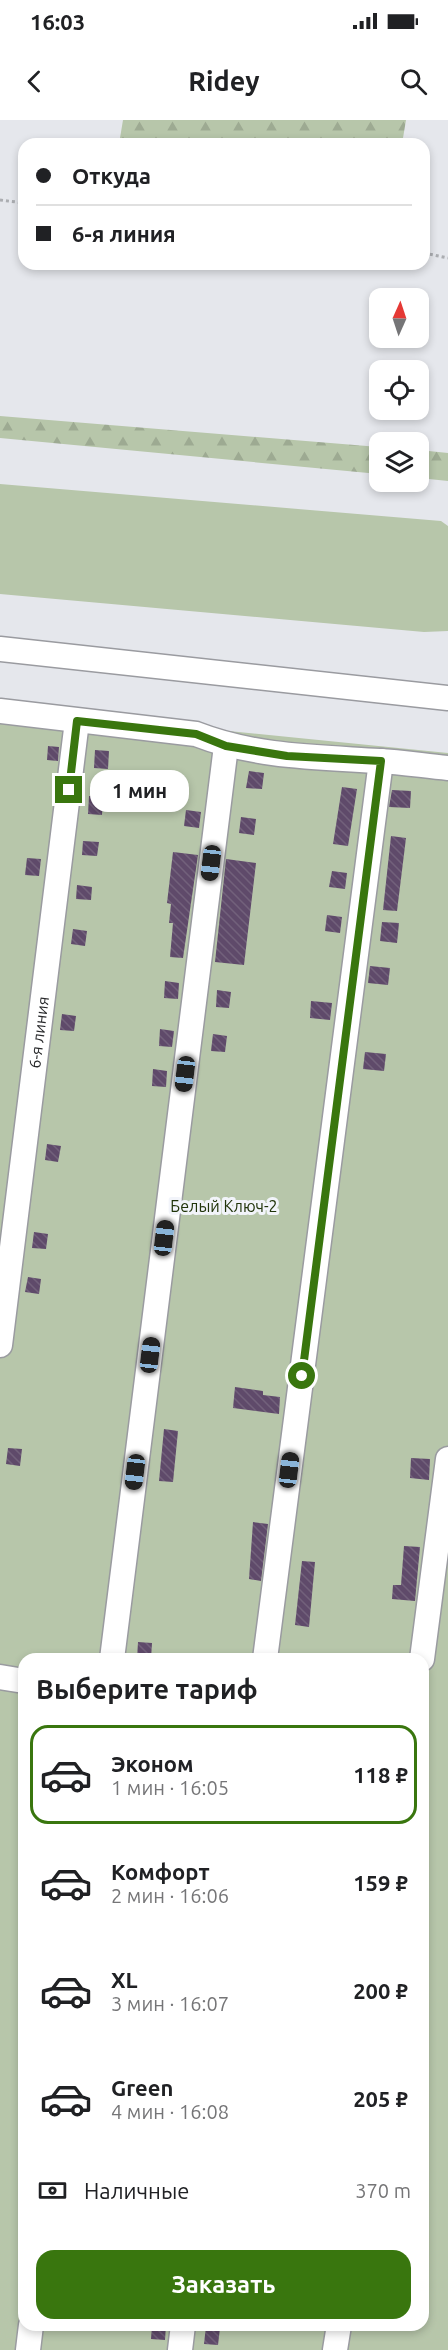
<!DOCTYPE html>
<html lang="ru">
<head>
<meta charset="utf-8">
<style>
  :root { --surface:#fff; --page:#f6f6f6; --text:#202124; --muted:#757577; --line:#e0e0e0; --accent:#39760e }
  body { margin:0; font-family:Ubuntu,sans-serif; background:var(--page); color:var(--text); height:100vh; display:flex; flex-direction:column; font-size:22px; white-space:nowrap }
  * { box-sizing:border-box; margin:0 }
  p { font-size:20px; color:var(--muted) }
  .icon { flex:none; width:33px; height:33px; fill:none; stroke:currentColor; stroke-width:2; stroke-linecap:round; stroke-linejoin:round }
  .map { position:relative; flex:1; overflow:hidden }
  .drawer { position:absolute; left:18px; top:1533px; width:411px; height:678px; display:flex; flex-direction:column; background:var(--surface); border-radius:18px; box-shadow:0 3px 9px #0003 }
  .drawer>* { flex:none }
  .guide { position:absolute; left:18px; top:18px; width:412px; height:132px; border-radius:18px; box-shadow:0 3px 9px #0003; display:grid; align-content:center; height:132px; padding:0 18px; background:var(--surface) }
  .needle { width:39px; rotate:3deg }
  .fabs { position:absolute; left:369px; top:168px; display:grid; gap:12px }
  .fabs a { display:grid; place-items:center; width:60px; height:60px; border-radius:12px; background:var(--surface); box-shadow:0 3px 9px #0003; font-size:30px }
  .end { position:absolute; width:27px; height:27px; margin:-14px; border:8px solid #39760e; background:#fff; box-shadow:0 0 0 3px #fff }
  .from { border-radius:50% }
  .bubble { position:absolute; height:42px; border-radius:18px; background:var(--surface); box-shadow:0 3px 9px #0003; font-size:20px; font-weight:700; line-height:42px; text-align:center }
  .car { position:absolute; width:18px; height:36px; margin:-18px -9px; border-radius:8px; box-shadow:0 0 4px 2px #0007; background:linear-gradient(#222 24%,#8ab4d8 0 40%,#222 0 76%,#8ab4d8 0 86%,#222 0) }
  .guide b { display:flex; align-items:center; gap:21px; height:57px; font-size:22px }
  .guide b+b { border-top:2px solid var(--line) }
  .guide i { width:15px; height:15px; background:var(--text) }
  ul { padding:0; list-style:none }
  li { display:flex; align-items:center; gap:18px; height:99px; margin:0 12px 9px; padding:0 6px; border:3px solid transparent; border-radius:18px }
  li div { flex:1 }
  li b { display:block; font-size:22px }
  li em { font-style:normal; font-weight:700 }
  li.selected { border-color:var(--accent) }
  li>.icon { width:54px; height:54px; stroke-width:1.5 }
  h2 { padding:0 18px; font-size:27px; line-height:72px }
  .pay { display:flex; align-items:center; gap:15px; height:66px; padding:0 18px; font-size:22px }
  .pay p { margin-inline-start:auto }
  .button { display:flex; gap:12px; margin-top:auto; padding:12px 18px }
  .button a { flex:1; height:69px; border-radius:18px; background:var(--accent); color:#fff; font-size:24px; font-weight:700; line-height:69px; text-align:center }
  .status { display:flex; justify-content:space-between; align-items:center; height:42px; padding:0 30px; background:var(--surface); direction:ltr }
  .status svg { height:16px; fill:currentColor }
  header { display:flex; justify-content:space-between; align-items:center; height:78px; padding:0 18px; background:var(--surface); font-size:27px; font-weight:700 }
  .map>svg:first-child { display:block }
  .green { fill:#b7c6aa; fill-rule:evenodd }
  .forest { fill:url(#forest-firs) }
  .building { fill:url(#building-back-hatch) }
  .lines { fill:none; stroke-linecap:round; stroke-linejoin:round }
  .minor-casing { stroke:#9a9ba0; stroke-width:27 }
  .path { stroke:#abadb1; stroke-width:3; stroke-dasharray:3 3; stroke-linecap:butt }
  .minor { stroke:#fff; stroke-width:24 }
  .route { stroke:#39760e; stroke-width:8 }
  .labels { text-anchor:middle; dominant-baseline:central; stroke-width:6; stroke-linejoin:round; paint-order:stroke }
  .street-label { font-size:16px; fill:#28292b; stroke:#f2f4fa }
  .park-label { font-size:16px; fill:#203409; stroke:#f2f4fa }
</style>
</head>
<body>
<div class="status"><b>16:03</b><svg viewBox="0 0 49 12"><path d="M0 12V9h3v3zM5 12V6h3v6zM10 12V3h3v9zM15 12V0h3v12zM26 1h20v11H26zM47 4h2v5h-2z"/></svg></div>
<header><svg class="icon" aria-label="back" viewBox="0 0 24 24"><path d="M15 5l-7 7 7 7"/></svg>Ridey<svg class="icon" aria-label="search" viewBox="0 0 24 24"><circle cx="10" cy="10" r="6"/><path d="M15 15l6 6"/></svg></header>
<div class="map">
<svg width="448" height="2230" viewBox="0 0 448 2230">
  <defs>
    <pattern id="forest-firs" width="22" height="20" patternUnits="userSpaceOnUse" patternTransform="scale(1.5)"><rect width="22" height="20" fill="#b7c6aa"/><path d="M5 1l3.5 6h-7zM16 11l3.5 6h-7z" fill="#9daa92"/></pattern>
    <pattern id="building-back-hatch" width="6" height="6" patternUnits="userSpaceOnUse" patternTransform="scale(1.5)"><rect width="6" height="6" fill="#5f4a6a"/><path d="M-1 5l2 2M0 0l6 6M5-1l2 2" fill="none" stroke="#72617b"/></pattern>
  </defs>
  <rect width="100%" height="100%" fill="#e5e7ec"/>
  <path class="green" d="M0 364 441 401 448 406V511L424 512 0 474Z
    M0 588 448 633V2230H0ZM24 1539H423V2205H24Z"/>
  <path class="forest" d="M123 0H406L402 24H119Z
    M0 296 379 327V354L0 318Z
    M419 330 448 333V361L419 358Z"/>
  <path class="building" d="M48 626 59 627 58 641 47 640Z
    M95 630 109 631 108 649 94 648Z
    M249 651 264 653 262 669 246 668Z
    M342 667 357 669 348 726 333 724Z
    M392 670 411 671 410 688 389 687Z
    M89 676 103 677 102 695 88 694Z
    M186 690 201 692 199 708 184 706Z
    M241 697 256 699 254 715 239 713Z
    M391 716 406 718 397 791 383 790Z
    M83 721 99 722 97 736 82 735Z
    M173 732 198 735 183 838 170 837 173 803H169L171 784 167 783Z
    M27 738 41 739 39 756 25 755Z
    M226 739 256 743 244 845 215 842Z
    M332 751 347 753 345 769 329 767Z
    M77 765 92 767 91 780 76 779Z
    M327 795 342 797 340 813 325 811Z
    M382 802 399 803 397 823 380 821Z
    M73 809 87 811 85 826 71 824Z
    M370 846 390 848 388 865 368 863Z
    M165 861 179 863 178 879 164 878Z
    M217 870 231 872 229 888 216 887Z
    M311 881 332 883 330 900 310 898Z
    M62 894 76 896 74 911 60 910Z
    M160 909 174 911 172 927 159 926Z
    M213 914 227 916 225 932 211 931Z
    M365 932 386 934 384 951 363 949Z
    M153 949 167 951 166 967 152 966Z
    M47 1024 61 1026 58 1042 45 1040Z
    M34 1112 48 1114 46 1129 32 1128Z
    M28 1157 41 1159 39 1174 25 1172Z
    M235 1267 263 1271V1275L280 1277 279 1294 233 1288Z
    M164 1309 178 1311 173 1362 159 1361Z
    M8 1328 22 1329 20 1346 6 1344Z
    M411 1338 430 1339 429 1360 410 1358Z
    M253 1402 268 1404 261 1461 249 1459Z
    M404 1426 420 1427 415 1481 392 1479 393 1465H401Z
    M302 1441 315 1442 309 1507 295 1505Z
    M138 1522 152 1523 151 1539H137Z
    M152 2205H166L165 2220 151 2219Z
    M206 2206 220 2208 218 2225 204 2224Z"/>
  <g class="lines">
    <defs>
      <g id="minor">
        <path d="M0 529 448 578"/>
        <path d="M0 591 196 614C255 637 316 637 379 641 402 642 425 646 448 648"/>
        <path id="s1" d="M0 1225 77 601"/>
        <path d="M112 1539 226 626"/>
        <path d="M265 1539 381 641"/>
        <path d="M422 1539 448 1339"/>
        <path d="M0 1557 24 1561"/>
        <path d="M28 2230 31 2205"/>
        <path d="M180 2230 183 2205"/>
        <path d="M335 2230 339 2205"/>
      </g>
    </defs>
    <use href="#minor" class="minor-casing"/>
    <path class="path" d="M0 80 24 83
      M424 133 448 138"/>
    <use href="#minor" class="minor"/>
  </g>
  <g class="lines">
    <path class="route" d="M69 670 77 601 196 614 226 626 287 636 381 641 302 1256"/>
  </g>
  <g class="labels">
    <g class="street-label">
      <text stroke="none"><textPath href="#s1" startOffset="315">6-я линия</textPath></text>
    </g>
    <g class="park-label">
      <text x="224" y="1086">Белый Ключ-2</text>
    </g>
  </g>
</svg>
<div class="fabs">
<a><svg class="needle" viewBox="-14 -14 28 28"><path d="M0-13l5 13h-10z" fill="#e53935"/><path d="M0 13l5-13h-10z" fill="#757577"/></svg></a>
<a><svg class="icon" aria-label="locate" viewBox="0 0 24 24"><circle cx="12" cy="12" r="6"/><path d="M12 2v4M12 18v4M2 12h4M18 12h4"/></svg></a>
<a><svg class="icon" aria-label="layers" viewBox="0 0 24 24"><path d="M12 4l9 5-9 5-9-5zM3 14l9 5 9-5"/></svg></a>
</div>
<i class="end from" style="left:302px;top:1256px"></i>
<i class="end" style="left:69px;top:670px"></i>
<div class="bubble" style="left:90px;top:650px;width:99px">1 мин</div>
<i class="car" style="left:211px;top:743px;rotate:187deg"></i>
<i class="car" style="left:185px;top:954px;rotate:187deg"></i>
<i class="car" style="left:164px;top:1118px;rotate:7deg"></i>
<i class="car" style="left:150px;top:1235px;rotate:7deg"></i>
<i class="car" style="left:289px;top:1350px;rotate:7deg"></i>
<i class="car" style="left:135px;top:1352px;rotate:187deg"></i>
<div class="guide">
<b><i class="from"></i>Откуда</b>
<b><i></i>6-я линия</b>
</div>
<section class="drawer">
<h2>Выберите тариф</h2>
<ul>
<li class="selected"><svg class="icon" aria-label="car" viewBox="0 0 24 24"><path d="M5 17H2v-5l4-1 3-4h7l3 4 3 1v5h-3M9 17h6M6 11h13"/><circle cx="7" cy="17" r="2"/><circle cx="17" cy="17" r="2"/></svg><div><b>Эконом</b><p>1 мин · 16:05</p></div><em>118 ₽</em></li>
<li><svg class="icon" aria-label="car" viewBox="0 0 24 24"><path d="M5 17H2v-5l4-1 3-4h7l3 4 3 1v5h-3M9 17h6M6 11h13"/><circle cx="7" cy="17" r="2"/><circle cx="17" cy="17" r="2"/></svg><div><b>Комфорт</b><p>2 мин · 16:06</p></div><em>159 ₽</em></li>
<li><svg class="icon" aria-label="car" viewBox="0 0 24 24"><path d="M5 17H2v-5l4-1 3-4h7l3 4 3 1v5h-3M9 17h6M6 11h13"/><circle cx="7" cy="17" r="2"/><circle cx="17" cy="17" r="2"/></svg><div><b>XL</b><p>3 мин · 16:07</p></div><em>200 ₽</em></li>
<li><svg class="icon" aria-label="car" viewBox="0 0 24 24"><path d="M5 17H2v-5l4-1 3-4h7l3 4 3 1v5h-3M9 17h6M6 11h13"/><circle cx="7" cy="17" r="2"/><circle cx="17" cy="17" r="2"/></svg><div><b>Green</b><p>4 мин · 16:08</p></div><em>205 ₽</em></li>
</ul>
<div class="pay"><svg class="icon" aria-label="cash" viewBox="0 0 24 24"><path d="M3 7h18v10H3z"/><circle cx="12" cy="12" r="2"/></svg>Наличные<p>370 m</p></div>
<div class="button"><a>Заказать</a></div>
</section>
</div>
</body>
</html>
